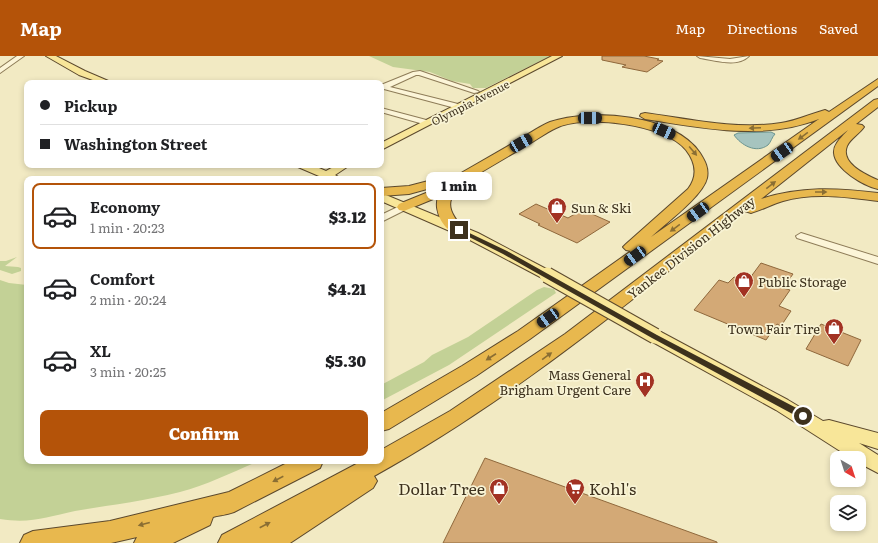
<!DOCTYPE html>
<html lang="en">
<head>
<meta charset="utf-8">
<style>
  :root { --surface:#fff; --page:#f2f2f2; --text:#202124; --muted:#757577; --line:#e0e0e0; --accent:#b45309 }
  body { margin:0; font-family:Literata,serif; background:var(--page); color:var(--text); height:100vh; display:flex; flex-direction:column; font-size:15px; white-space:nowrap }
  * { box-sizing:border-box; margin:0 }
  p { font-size:13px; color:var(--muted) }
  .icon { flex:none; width:22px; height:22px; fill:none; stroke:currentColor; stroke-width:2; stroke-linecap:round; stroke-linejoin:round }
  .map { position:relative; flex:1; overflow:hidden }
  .details { position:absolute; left:24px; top:120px; width:360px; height:288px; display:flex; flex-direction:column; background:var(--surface); border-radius:8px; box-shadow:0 2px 6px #0003 }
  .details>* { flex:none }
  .banner { position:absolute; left:24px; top:24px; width:360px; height:88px; border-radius:8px; box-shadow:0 2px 6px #0003; display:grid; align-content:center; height:88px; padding:0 16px; background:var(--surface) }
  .needle { width:26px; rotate:141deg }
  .tools { position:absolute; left:830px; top:395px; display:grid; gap:8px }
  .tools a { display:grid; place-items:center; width:36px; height:36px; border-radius:8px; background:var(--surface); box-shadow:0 2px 6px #0003; font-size:20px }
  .end { position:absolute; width:18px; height:18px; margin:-9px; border:5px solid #3d311d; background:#fff; box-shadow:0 0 0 2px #fff }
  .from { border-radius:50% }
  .bubble { position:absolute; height:28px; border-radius:8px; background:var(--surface); box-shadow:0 2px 6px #0003; font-size:13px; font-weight:800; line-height:28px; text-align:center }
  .car { position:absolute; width:12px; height:24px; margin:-12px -6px; border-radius:5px; box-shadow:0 0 3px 1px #0007; background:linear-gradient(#222 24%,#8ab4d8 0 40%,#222 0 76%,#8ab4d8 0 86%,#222 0) }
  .banner b { display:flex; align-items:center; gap:14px; height:38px; font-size:15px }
  .banner b+b { border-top:1px solid var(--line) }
  .banner i { width:10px; height:10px; background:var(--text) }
  ul { padding:7px 0 0; list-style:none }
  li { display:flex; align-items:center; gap:12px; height:66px; margin:0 8px 6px; padding:0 8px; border:2px solid transparent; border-radius:8px }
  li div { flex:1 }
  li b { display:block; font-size:15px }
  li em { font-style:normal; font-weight:800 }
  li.on { border-color:var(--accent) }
  li>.icon { width:36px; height:36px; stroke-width:1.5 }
  .primary-button { display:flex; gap:8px; margin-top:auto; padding:8px 16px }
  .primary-button a { flex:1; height:46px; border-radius:8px; background:var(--accent); color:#fff; font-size:16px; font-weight:800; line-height:46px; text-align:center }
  header { display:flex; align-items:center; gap:24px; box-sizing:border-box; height:56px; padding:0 20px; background:var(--accent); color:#fff }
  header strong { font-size:19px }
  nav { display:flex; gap:22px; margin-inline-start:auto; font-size:14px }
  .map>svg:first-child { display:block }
  .green { fill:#c3d196 }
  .water { fill:#a6c4bf; stroke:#6b948f }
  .building { fill:#d3a976; stroke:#8f683c }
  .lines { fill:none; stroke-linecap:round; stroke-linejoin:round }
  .minor-casing { stroke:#8e7c58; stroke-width:2 }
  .major-casing { stroke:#5c492d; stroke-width:2 }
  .highway-casing { stroke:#5c492d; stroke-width:2 }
  .minor { fill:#fcf5d8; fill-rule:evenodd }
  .major { fill:#f8e699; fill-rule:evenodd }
  .highway { fill:#e8b84e; fill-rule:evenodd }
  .major-bridge-casing { stroke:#5c492d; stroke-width:17; stroke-linecap:butt }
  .major-bridge { stroke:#f8e699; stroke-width:15 }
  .oneway { fill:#8a6e33 }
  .route { fill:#3d311d }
  .labels { text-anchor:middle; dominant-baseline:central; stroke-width:3.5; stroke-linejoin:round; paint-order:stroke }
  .far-street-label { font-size:11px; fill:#3d311d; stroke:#f8f3d4 }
  .poi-label { font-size:13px; fill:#3d311d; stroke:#f8f3d4; text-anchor:start }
  .street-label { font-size:13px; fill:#3d311d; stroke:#f8f3d4 }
  .near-poi-label { font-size:16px; fill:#3d311d; stroke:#f8f3d4; text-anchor:end }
</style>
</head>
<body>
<header>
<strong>Map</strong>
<nav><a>Map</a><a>Directions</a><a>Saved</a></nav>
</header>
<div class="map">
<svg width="878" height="487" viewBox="0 0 878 487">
  <rect width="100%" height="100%" fill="#f2eac3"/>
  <path class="green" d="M369 0H550L486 32H473L470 28 452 25 430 16 393 11Z
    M17 201 5 210 18 211 21 212V215L12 218 0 214V205H6Z
    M0 224 9 227 27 229V405H259C233 416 207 429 180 436 145 445 110 449 75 455 47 461 30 468 0 463Z
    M544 231 554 233 556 237 449 309 381 345V329L424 306 432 299 468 281 537 234Z"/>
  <path class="water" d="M771 76 775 78C772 81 771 86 768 89 756 98 741 89 734 79L738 77Z"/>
  <path class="building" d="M602 0H644L659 3 657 4 663 5 647 16 622 11 626 9 602 4Z
    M536 148 568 162 585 152 595 156 592 158 610 166 577 187 538 169 540 168 519 158Z
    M761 207 793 218 783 232 790 234 779 250 791 255 781 270 777 268 766 284 694 254 719 224 728 227 734 221 747 226Z
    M821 268 861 284 848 310 806 293Z
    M485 402 717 486V487H443Z"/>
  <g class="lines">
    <defs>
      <path id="minor" d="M17 0H24L0 17V12Z
        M697 0 730 3 749 0C737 12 715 4 700 2Z
        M420 15 478 35 479 36 474 37 419 19H416L390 31 462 49 463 51 459 53 384 33 381 34V29L413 16Z
        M381 52 430 65 431 67 427 69 381 56Z
        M404 148 409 151 407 153 381 166V159Z
        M801 177 878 201V208L797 182 796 180Z"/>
      <path id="major" d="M46 0H56L85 15 113 27H101L79 19Z
        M552 0H562L381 94V87Z
        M297 109H312L326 115 337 109H350L335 119 342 123H326L298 111Z
        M381 137 478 177 552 216 554 219 552 222 547 223 542 222 468 183 381 145Z
        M655 275 661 276 788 344 823 365 829 364 878 377V393L859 387 878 399V417L859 407V402H851L776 354 649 284 647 280 649 276Z"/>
      <path id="highway" d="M878 23V30L530 283 476 320 389 373 381 375V357L462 310 518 275 631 195 626 194 623 191 626 188 688 133C698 120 696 107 686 94 666 68 584 58 556 72 545 77 535 85 524 91 503 103 482 116 461 128 460 132 457 134 454 138 444 151 456 163 463 173L461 176C445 180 433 155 438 141L404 155 399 154 397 151 399 148 426 137 438 130 409 138 381 140V132L409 130 436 123 441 124 442 127V128C466 114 491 100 515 86 526 80 538 71 550 66 591 52 674 58 700 97 705 105 709 112 707 122 703 140 665 168 651 181L819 63C762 85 703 72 645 63L640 60 641 58 645 57C689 63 736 74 781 67 796 65 810 58 825 54L829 56Z
        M878 43V51L856 68 862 69 864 71C859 78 850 83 847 90 840 107 866 119 878 124V133C864 130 835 113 834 97 833 88 843 80 848 74L761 143C800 130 838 132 878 137V145C847 141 813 136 783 145 772 148 762 154 751 157L745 155C625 249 508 346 374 420L377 425 373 432 290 487H218L222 479 362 405H381V394L450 355 565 278 874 44Z
        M291 405H323L320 412 234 456C226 459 221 459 213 461L210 469 173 487H134L137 481 111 487H20L24 479 33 475 110 465 229 436Z"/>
    </defs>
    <use href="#minor" class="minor-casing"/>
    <use href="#major" class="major-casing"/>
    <use href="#highway" class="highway-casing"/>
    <use href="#minor" class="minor"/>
    <use href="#major" class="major"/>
    <use href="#highway" class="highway"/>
    <defs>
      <path id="major-bridge" d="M547 219 655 280"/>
    </defs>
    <use href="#major-bridge" class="major-bridge-casing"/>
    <use href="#major-bridge" class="major-bridge"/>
  </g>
  <defs><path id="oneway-solid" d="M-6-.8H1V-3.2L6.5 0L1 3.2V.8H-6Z"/></defs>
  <g class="oneway">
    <use href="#oneway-solid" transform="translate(755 72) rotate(178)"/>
    <use href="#oneway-solid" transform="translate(803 80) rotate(144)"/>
    <use href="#oneway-solid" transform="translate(693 95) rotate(50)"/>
    <use href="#oneway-solid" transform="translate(771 129) rotate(-38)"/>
    <use href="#oneway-solid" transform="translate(821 136)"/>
    <use href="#oneway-solid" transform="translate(675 172) rotate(144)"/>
    <use href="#oneway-solid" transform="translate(547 300) rotate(-36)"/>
    <use href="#oneway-solid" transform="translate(491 301) rotate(147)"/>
    <use href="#oneway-solid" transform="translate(278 423) rotate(153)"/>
    <use href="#oneway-solid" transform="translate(144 468) rotate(165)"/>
    <use href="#oneway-solid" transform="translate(265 469) rotate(-28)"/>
  </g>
  <path class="route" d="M457 173H461L507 195 657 279 806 357 807 360 806 362H800L652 282 503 198 457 175Z"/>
  <defs>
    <symbol id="shop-pin" viewBox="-11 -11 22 30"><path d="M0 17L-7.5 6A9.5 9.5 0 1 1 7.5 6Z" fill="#a23223" stroke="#f8f3d4"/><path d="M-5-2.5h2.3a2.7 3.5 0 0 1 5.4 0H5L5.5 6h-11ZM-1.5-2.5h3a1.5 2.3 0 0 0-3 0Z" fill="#fff"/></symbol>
    <symbol id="hospital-pin" viewBox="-11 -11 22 30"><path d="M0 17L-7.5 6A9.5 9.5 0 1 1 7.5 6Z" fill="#a23223" stroke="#f8f3d4"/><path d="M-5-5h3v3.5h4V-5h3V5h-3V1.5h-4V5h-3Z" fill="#fff"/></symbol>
    <symbol id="supermarket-pin" viewBox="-11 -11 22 30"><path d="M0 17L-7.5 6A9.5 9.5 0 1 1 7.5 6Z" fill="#a23223" stroke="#f8f3d4"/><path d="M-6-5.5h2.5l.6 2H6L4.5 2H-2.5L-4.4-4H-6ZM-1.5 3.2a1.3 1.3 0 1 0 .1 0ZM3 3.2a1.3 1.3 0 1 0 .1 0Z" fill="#fff"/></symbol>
  </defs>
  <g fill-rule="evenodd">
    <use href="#shop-pin" x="546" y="140" width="22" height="30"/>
    <use href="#shop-pin" x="733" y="214" width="22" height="30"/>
    <use href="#shop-pin" x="823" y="261" width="22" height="30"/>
    <use href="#hospital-pin" x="634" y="314" width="22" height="30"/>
    <use href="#shop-pin" x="488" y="421" width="22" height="30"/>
    <use href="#supermarket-pin" x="564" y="421" width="22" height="30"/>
  </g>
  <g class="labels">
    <g class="far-street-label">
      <text transform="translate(470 46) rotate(-27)">Olympia Avenue</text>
    </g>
    <g class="poi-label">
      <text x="571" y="151">Sun &amp; Ski</text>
      <text x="758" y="225">Public Storage</text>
      <text x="820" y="272" text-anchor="end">Town Fair Tire</text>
      <text x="631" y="318" text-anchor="end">Mass General<tspan x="631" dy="15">Brigham Urgent Care</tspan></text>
    </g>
    <g class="street-label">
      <text transform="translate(691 191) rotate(-38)">Yankee Division Highway</text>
    </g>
    <g class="near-poi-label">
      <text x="485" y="432">Dollar Tree</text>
      <text x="589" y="432" text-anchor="start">Kohl's</text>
    </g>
  </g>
</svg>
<div class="tools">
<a><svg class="needle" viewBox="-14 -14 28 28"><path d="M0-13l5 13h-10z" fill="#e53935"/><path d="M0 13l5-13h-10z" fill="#757577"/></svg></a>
<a><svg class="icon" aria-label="layers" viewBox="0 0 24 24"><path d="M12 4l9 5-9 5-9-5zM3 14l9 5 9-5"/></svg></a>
</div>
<i class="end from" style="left:803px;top:360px"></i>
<i class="end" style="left:459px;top:174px"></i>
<div class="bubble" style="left:426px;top:116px;width:66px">1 min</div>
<i class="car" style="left:590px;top:62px;rotate:89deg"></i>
<i class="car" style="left:664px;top:75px;rotate:114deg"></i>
<i class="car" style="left:521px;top:87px;rotate:60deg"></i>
<i class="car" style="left:782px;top:96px;rotate:235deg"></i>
<i class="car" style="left:698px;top:156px;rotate:234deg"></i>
<i class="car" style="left:635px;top:200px;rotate:234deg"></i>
<i class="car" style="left:548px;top:262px;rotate:235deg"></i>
<div class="banner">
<b><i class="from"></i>Pickup</b>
<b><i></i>Washington Street</b>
</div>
<section class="details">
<ul>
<li class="on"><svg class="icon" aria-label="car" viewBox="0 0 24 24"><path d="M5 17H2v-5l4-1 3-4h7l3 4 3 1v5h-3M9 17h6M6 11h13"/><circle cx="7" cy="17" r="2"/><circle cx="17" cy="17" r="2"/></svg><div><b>Economy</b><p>1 min · 20:23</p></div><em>$3.12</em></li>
<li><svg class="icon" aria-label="car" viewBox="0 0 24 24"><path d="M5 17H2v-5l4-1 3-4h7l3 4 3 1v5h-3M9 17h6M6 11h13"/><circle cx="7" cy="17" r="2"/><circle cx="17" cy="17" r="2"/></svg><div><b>Comfort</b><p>2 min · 20:24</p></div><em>$4.21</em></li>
<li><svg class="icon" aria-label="car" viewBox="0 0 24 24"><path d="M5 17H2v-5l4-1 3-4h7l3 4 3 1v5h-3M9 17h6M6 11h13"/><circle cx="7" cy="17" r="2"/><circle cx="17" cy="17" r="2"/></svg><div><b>XL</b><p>3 min · 20:25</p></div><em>$5.30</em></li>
</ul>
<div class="primary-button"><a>Confirm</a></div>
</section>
</div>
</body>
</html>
